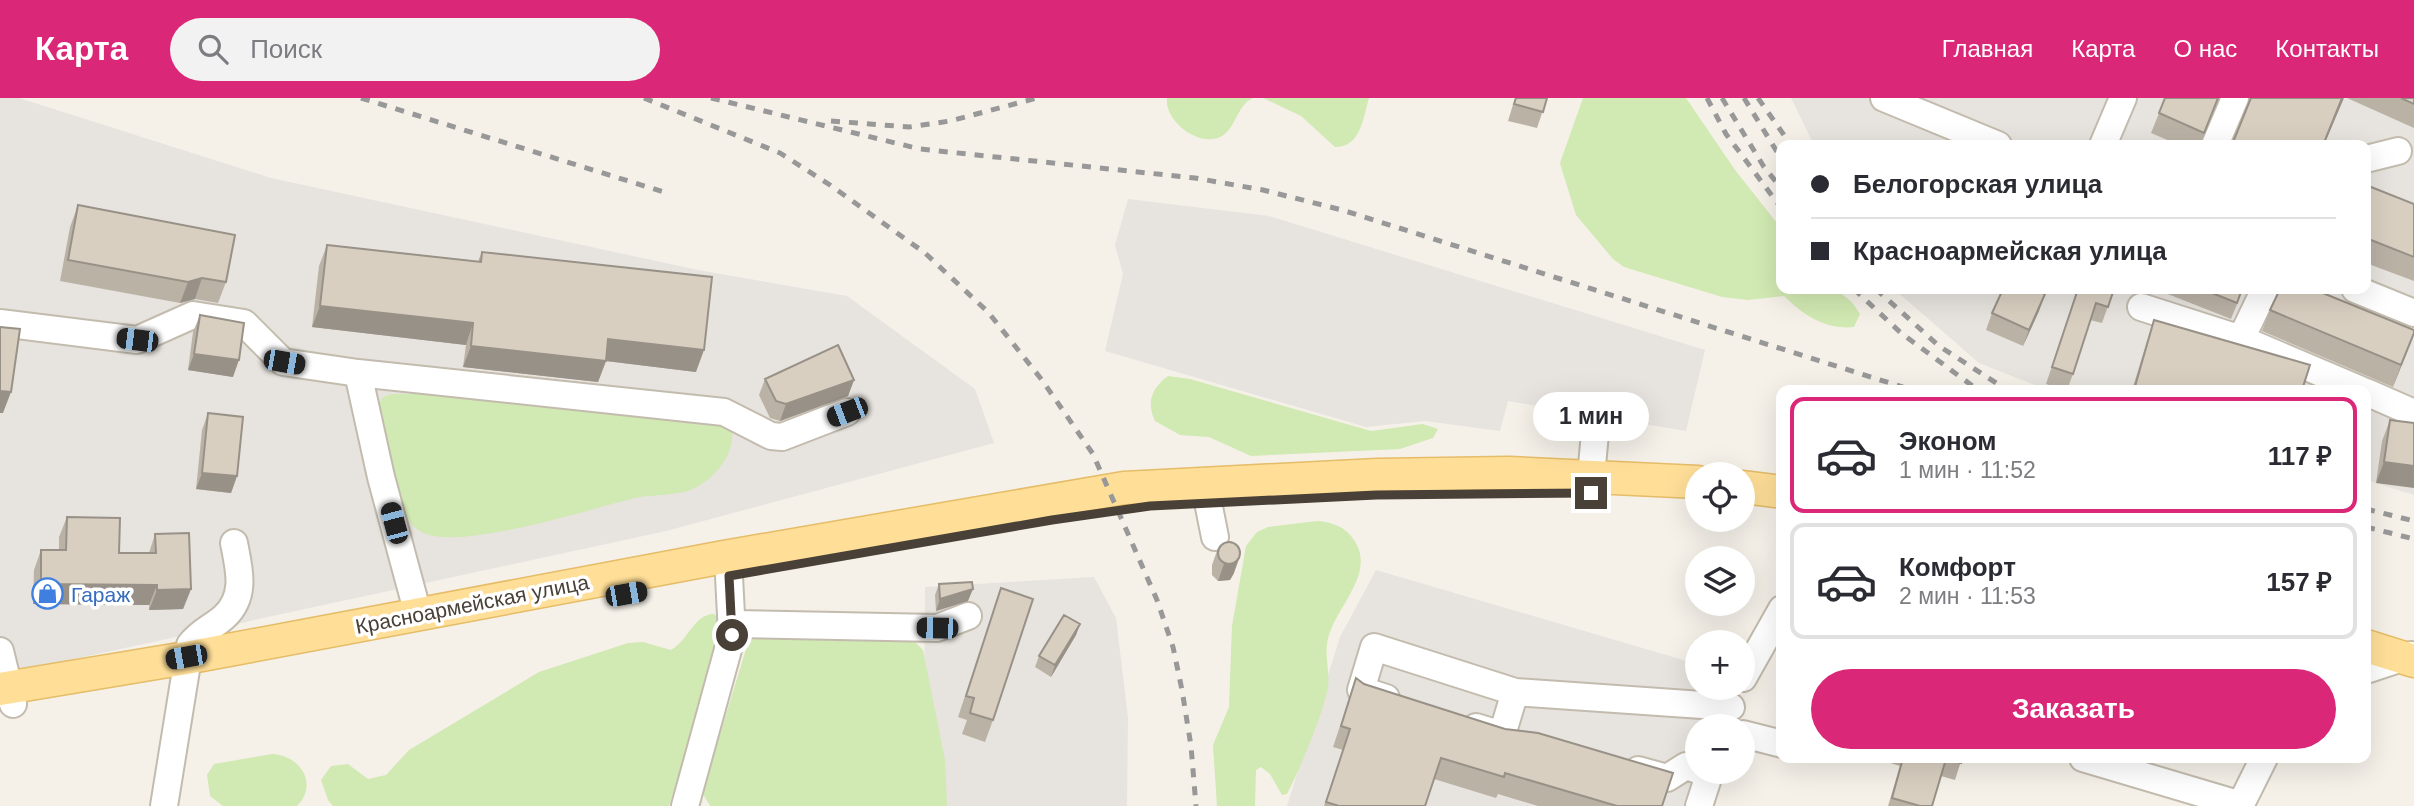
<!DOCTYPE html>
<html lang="ru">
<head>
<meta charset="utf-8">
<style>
  :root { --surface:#fff; --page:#f2f2f3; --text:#2b2b33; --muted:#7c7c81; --line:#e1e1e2; --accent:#db2777 }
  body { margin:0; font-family:Arial,sans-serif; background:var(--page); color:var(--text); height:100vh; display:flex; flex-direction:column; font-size:26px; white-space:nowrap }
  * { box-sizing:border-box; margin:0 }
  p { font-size:23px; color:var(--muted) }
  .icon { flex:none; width:38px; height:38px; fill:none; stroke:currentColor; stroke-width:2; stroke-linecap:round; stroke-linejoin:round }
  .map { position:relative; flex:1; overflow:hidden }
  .panel { position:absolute; left:1776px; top:287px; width:595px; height:378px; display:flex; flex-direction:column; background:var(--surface); border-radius:14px; box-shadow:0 7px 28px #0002 }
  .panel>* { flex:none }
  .hud { position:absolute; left:1776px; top:42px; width:595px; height:154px; border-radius:14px; box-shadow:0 7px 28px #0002; display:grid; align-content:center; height:154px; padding:0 35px; background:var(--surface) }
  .buttons { position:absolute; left:1685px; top:364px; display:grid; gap:14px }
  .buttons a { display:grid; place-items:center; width:70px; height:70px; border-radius:50%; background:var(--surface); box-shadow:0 7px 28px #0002; font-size:35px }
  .end { position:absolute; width:32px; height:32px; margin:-16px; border:9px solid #494137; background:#fff; box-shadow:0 0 0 4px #fff }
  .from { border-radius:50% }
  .bubble { position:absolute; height:49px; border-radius:24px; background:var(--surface); box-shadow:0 7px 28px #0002; font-size:23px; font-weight:600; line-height:49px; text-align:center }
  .car { position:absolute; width:21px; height:42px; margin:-21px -10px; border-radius:9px; box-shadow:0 0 5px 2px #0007; background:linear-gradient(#222 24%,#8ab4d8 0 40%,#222 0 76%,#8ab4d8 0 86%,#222 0) }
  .hud b { display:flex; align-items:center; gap:24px; height:66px; font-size:26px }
  .hud b+b { border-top:2px solid var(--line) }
  .hud i { width:18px; height:18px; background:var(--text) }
  ul { padding:12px 0 0; list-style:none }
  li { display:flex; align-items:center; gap:21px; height:116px; margin:0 14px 10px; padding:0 21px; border:4px solid var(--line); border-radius:14px }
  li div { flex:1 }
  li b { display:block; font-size:26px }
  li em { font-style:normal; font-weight:600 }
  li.selected { border-color:var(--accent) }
  li>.icon { width:63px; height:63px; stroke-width:1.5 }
  .button { display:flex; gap:14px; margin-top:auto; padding:14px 35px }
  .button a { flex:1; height:80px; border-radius:42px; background:var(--accent); color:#fff; font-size:28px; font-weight:600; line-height:80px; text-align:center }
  header { display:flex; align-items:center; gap:42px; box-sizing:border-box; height:98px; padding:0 35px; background:var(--accent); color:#fff }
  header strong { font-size:33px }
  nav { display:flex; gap:38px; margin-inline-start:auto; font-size:24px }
  .search { width:490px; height:63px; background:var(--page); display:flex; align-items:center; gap:18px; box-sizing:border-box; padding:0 24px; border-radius:38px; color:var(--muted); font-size:26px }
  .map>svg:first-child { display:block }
  .industrial { fill:#e7e3de }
  .green { fill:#d1e9b2 }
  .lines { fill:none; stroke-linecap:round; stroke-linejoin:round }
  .minor-casing { stroke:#c3bcae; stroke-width:30 }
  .major-casing { stroke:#e5bc67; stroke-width:35 }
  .minor { stroke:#fff; stroke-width:26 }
  .major { stroke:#ffdf98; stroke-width:32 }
  .rail { stroke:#989898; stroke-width:5; stroke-dasharray:9 9; stroke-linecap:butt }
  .wall { fill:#bbb2a6 }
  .shaded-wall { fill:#989187 }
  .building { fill:#d9cfc1; stroke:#989187; stroke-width:2 }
  .route { stroke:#494137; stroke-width:9 }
  .labels { text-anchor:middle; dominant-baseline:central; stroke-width:7; stroke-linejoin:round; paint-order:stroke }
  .shop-label { font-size:21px; fill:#366cbe; stroke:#fff; text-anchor:start }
  .street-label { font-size:21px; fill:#494137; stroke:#fff }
</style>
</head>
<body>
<header>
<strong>Карта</strong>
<div class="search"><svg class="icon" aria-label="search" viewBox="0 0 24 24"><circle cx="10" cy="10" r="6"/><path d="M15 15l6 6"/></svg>Поиск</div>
<nav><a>Главная</a><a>Карта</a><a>О нас</a><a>Контакты</a></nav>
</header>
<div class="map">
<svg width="2414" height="708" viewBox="0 0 2414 708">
  <rect width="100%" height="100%" fill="#f5f1e9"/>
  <path class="industrial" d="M0 0H19L271 80 698 172 847 198 975 291 994 345 666 433 0 577Z
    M1791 0H2414V199L2397 233 2414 241V397L2366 382V292H2047L1979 265 1894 191H2366V47H1814Z
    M1128 101 1269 118 1705 252 1686 333 1508 303 1500 333 1425 323 1366 329 1105 253 1123 176 1115 147Z
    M1376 472 1697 566 1698 590H1721L1709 628H1698L1697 664 1684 708H1287L1340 539Z
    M1094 479 1116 520 1128 620 1127 708H923L925 489Z"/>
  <path class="green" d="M1167 0H1253C1237 7 1236 30 1222 38 1200 51 1164 23 1167 0Z
    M1263 0H1369C1363 20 1361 49 1335 49L1301 18Z
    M1583 0H1686L1735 72 1781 130 1782 191C1814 191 1842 183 1860 216L1854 229C1826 232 1803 217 1784 198L1748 202 1722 199 1624 169 1613 161 1576 117 1562 72 1560 65Z
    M1168 278 1190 281 1371 333 1423 326 1438 331 1433 340 1400 351 1251 358 1209 339 1180 337 1155 323C1146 304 1152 290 1168 278Z
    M392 296H436L620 316 709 319 732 332C735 356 715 381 693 391 677 398 653 396 635 400 592 410 451 457 418 432 391 412 385 340 378 307L383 299Z
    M1317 423C1332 424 1346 429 1354 442 1378 477 1331 512 1327 546 1325 560 1330 575 1328 589 1323 616 1300 671 1287 696L1282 697 1270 676 1261 669 1256 672 1255 708H1217L1213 647 1229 609 1232 528 1246 448 1257 434 1268 429Z
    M714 516 719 520 723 539 669 708H333L328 702 321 682 331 668 348 666 368 681 386 677 409 652 539 574 628 545 643 544 671 552C688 543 694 516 714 516Z
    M750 538 913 542 923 552 945 662 947 708H710L703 696 706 682Z
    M272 656C300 657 319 686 297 708H223L210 698 207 677 214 666Z"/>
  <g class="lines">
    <defs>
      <path id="minor" d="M1884 0 1998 47
        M2103 47 2123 0
        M2215 47 2235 0
        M2366 61 2398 53
        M2355 191 2414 215
        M2141 209 2241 241 2265 191
        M0 225 137 242 193 217 244 225 283 264 358 275 724 314 771 338 782 339 847 314
        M2241 241 2361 292
        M358 275 381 379 418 516
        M2366 294 2414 315
        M1591 378 1596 325
        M1208 404 1215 439
        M733 526 937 530 968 518
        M0 553 13 606
        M2366 572 2411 557
        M1743 580 1782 511
        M1386 600 1361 592 1374 549 1515 594
        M1476 629 1502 637 1515 594 1731 609
        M1743 636 1782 646
        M2083 660 2241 707
        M1638 672 1667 680 1686 668 1698 672
        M164 708 190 547C199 534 213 529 224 519 247 498 239 471 234 445
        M685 708 732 537 729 478
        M1699 708 1710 674
        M2240 708 2264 660"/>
      <path id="major" d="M1743 389 1782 394
        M2366 548 2414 563
        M0 591 186 560 724 459 1124 390 1377 377 1509 375 1698 384"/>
    </defs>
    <use href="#minor" class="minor-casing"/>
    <use href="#major" class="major-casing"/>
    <use href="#minor" class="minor"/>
    <use href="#major" class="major"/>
    <path class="rail" d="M361 0 667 95
      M644 0 780 55 830 87 925 155 988 214 1042 282 1093 356 1157 502 1173 549 1182 592 1191 648 1196 708
      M711 0 920 51 1195 80 1263 92 1342 112 1912 292
      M1707 0 1726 36 1782 111
      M1722 0 1764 69 1782 91
      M1744 0 1782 62
      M1758 0 1791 47
      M831 23 909 29 950 23 1037 0
      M1854 191 1901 235 1978 292
      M1876 191 1939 248 2007 292
      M2366 411 2414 423
      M2366 429 2414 441"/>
  </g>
  <path class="wall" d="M1515 0H1547L1537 30 1508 23Z
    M2165 0H2218L2200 47H2179L2151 35Z
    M2347 0H2414V30Z
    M2366 87 2414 106V183L2366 165Z
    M78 107 226 184 218 205 195 201 180 205 60 183 70 129Z
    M327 147 478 163 482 154 696 274 606 263 598 284 463 269 466 247 312 229 319 168Z
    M2078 191H2114L2102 225 2090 222 2073 276 2067 292H2065L2046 286Z
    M2155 191H2243L2231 221Z
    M2270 212 2414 235 2393 289 2262 233Z
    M2039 213 2023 248 1986 232 1992 215Z
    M200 217 233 279 188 272 193 234Z
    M2154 222 2302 292H2132L2147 243Z
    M765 281 854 282 848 298 780 323 770 320 759 297Z
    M208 315 237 378 231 395 196 391 202 332Z
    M2390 322 2414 325 2376 385 2382 343Z
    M67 419 119 455H149L155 436 191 491 183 511 149 512V507L33 506 34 472 41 452H59V439Z
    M1218 450 1234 475 1230 482 1218 483 1212 477V467Z
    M939 486 968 503 936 513 935 497Z
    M1001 490 993 622 985 644 962 636 967 622 958 619Z
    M1080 526 1076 537 1051 579 1035 569 1039 558Z
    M1356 580 1364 586 1662 708H1538L1498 696 1496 700 1434 681 1425 708H1324L1343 652 1333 649Z
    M1885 660H1962L1955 682 1941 678 1932 708H1888L1900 668 1884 663Z"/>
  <path class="shaded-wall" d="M2342 0H2344L2324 47H2323Z
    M202 180 195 201 180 205 188 184Z
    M2045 196 2039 213 2023 248 2029 232Z
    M320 208 473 225 466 247 312 229Z
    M2414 235 2407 254 2393 289 2401 267Z
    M608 241 704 252 696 274 606 263 598 284 463 269 471 248Z
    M194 256 239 262 233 279 188 272Z
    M854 282 848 298 780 323 786 306Z
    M0 293 11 294 3 315H0Z
    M2384 364 2414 368V390L2376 385Z
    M202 375 237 378 231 395 196 391Z
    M1240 458 1234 475 1230 482 1218 483 1224 466Z
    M41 486 157 487 149 507 33 506Z
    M191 491 183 511 149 512 157 492Z
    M973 491 968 503 936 513 940 501Z
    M1080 526 1076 537 1051 579 1055 567Z"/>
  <path class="building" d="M1516 0H1547L1543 14 1514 6Z
    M2165 0H2218L2204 35 2159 15Z
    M2251 0H2342L2323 47H2232Z
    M2401 0H2414V6Z
    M2366 87 2414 106V159L2366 140Z
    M78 107 235 137 226 184 202 180 188 184 68 162Z
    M327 147 481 164 482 154 712 179 704 252 608 241 606 263 471 248 473 225 320 208Z
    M2003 191H2033L2045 196 2029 232 1992 215Z
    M2078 191H2114L2108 209 2096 205 2073 276 2052 269Z
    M2202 191H2242L2237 205Z
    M2280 191H2313L2414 232V235L2401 267 2270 212Z
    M200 217 244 225 239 262 194 256Z
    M2154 222 2310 267 2302 292H2134Z
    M0 229 20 231 11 294 0 293Z
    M838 247 854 282 786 306 776 303 765 281Z
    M208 315 243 319 237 378 202 375Z
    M2390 322 2414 325V368L2384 364Z
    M67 419 120 420 119 455H156L155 436 189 435 191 491 157 492V487L41 486V452H66Z
    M1218 455a11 11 0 1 1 22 0a11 11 0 1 1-22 0Z
    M972 484 973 491 940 501 939 486Z
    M1001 490 1033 501 993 622 970 615 974 600 966 598Z
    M1064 517 1080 526 1055 567 1039 558Z
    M1356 580 1364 586 1505 631 1538 635 1673 675 1662 708H1617L1505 675 1504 679 1441 660 1425 708H1339L1326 704 1350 631 1341 628Z
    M1903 660H1962L1961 665 1946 661 1932 708H1920L1892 700Z"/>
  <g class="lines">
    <path class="route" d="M732 537 729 478 1052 422 1150 408 1376 397 1591 395"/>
  </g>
  <defs>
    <symbol id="shop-ring" viewBox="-11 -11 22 22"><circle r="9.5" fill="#fff" stroke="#3f7fe0" stroke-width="1.5"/><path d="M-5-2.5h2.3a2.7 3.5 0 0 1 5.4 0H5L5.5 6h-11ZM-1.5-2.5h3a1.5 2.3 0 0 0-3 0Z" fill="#3f7fe0"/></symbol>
  </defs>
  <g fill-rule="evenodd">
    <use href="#shop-ring" x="30" y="478" width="35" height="35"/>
  </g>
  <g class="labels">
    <g class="shop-label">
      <text x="71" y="496">Гараж</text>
    </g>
    <g class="street-label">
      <text transform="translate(472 506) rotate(-11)">Красноармейская улица</text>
    </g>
  </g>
</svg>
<div class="buttons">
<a><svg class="icon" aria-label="locate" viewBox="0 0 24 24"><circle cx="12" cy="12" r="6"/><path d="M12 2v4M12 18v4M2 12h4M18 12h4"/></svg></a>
<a><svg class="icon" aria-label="layers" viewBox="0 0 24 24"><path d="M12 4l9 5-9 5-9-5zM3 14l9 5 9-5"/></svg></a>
<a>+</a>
<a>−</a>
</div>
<i class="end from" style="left:732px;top:537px"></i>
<i class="end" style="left:1591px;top:395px"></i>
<div class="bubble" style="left:1533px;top:294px;width:116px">1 мин</div>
<i class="car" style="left:137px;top:242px;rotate:277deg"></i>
<i class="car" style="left:284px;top:264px;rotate:100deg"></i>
<i class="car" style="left:847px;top:314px;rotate:249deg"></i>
<i class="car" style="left:394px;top:425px;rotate:345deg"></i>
<i class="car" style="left:626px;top:496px;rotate:80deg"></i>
<i class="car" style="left:937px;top:530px;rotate:271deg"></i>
<i class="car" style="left:186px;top:559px;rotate:260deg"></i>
<div class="hud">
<b><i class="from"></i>Белогорская улица</b>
<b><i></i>Красноармейская улица</b>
</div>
<section class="panel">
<ul>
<li class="selected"><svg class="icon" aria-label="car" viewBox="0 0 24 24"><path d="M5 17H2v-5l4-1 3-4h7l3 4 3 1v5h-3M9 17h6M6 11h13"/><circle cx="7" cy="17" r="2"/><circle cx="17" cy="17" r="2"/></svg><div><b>Эконом</b><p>1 мин · 11:52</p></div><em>117 ₽</em></li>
<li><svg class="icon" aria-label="car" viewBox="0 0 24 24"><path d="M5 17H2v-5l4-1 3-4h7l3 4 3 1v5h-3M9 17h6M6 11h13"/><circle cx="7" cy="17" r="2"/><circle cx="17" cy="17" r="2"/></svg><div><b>Комфорт</b><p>2 мин · 11:53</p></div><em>157 ₽</em></li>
</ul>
<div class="button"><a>Заказать</a></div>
</section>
</div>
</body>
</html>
